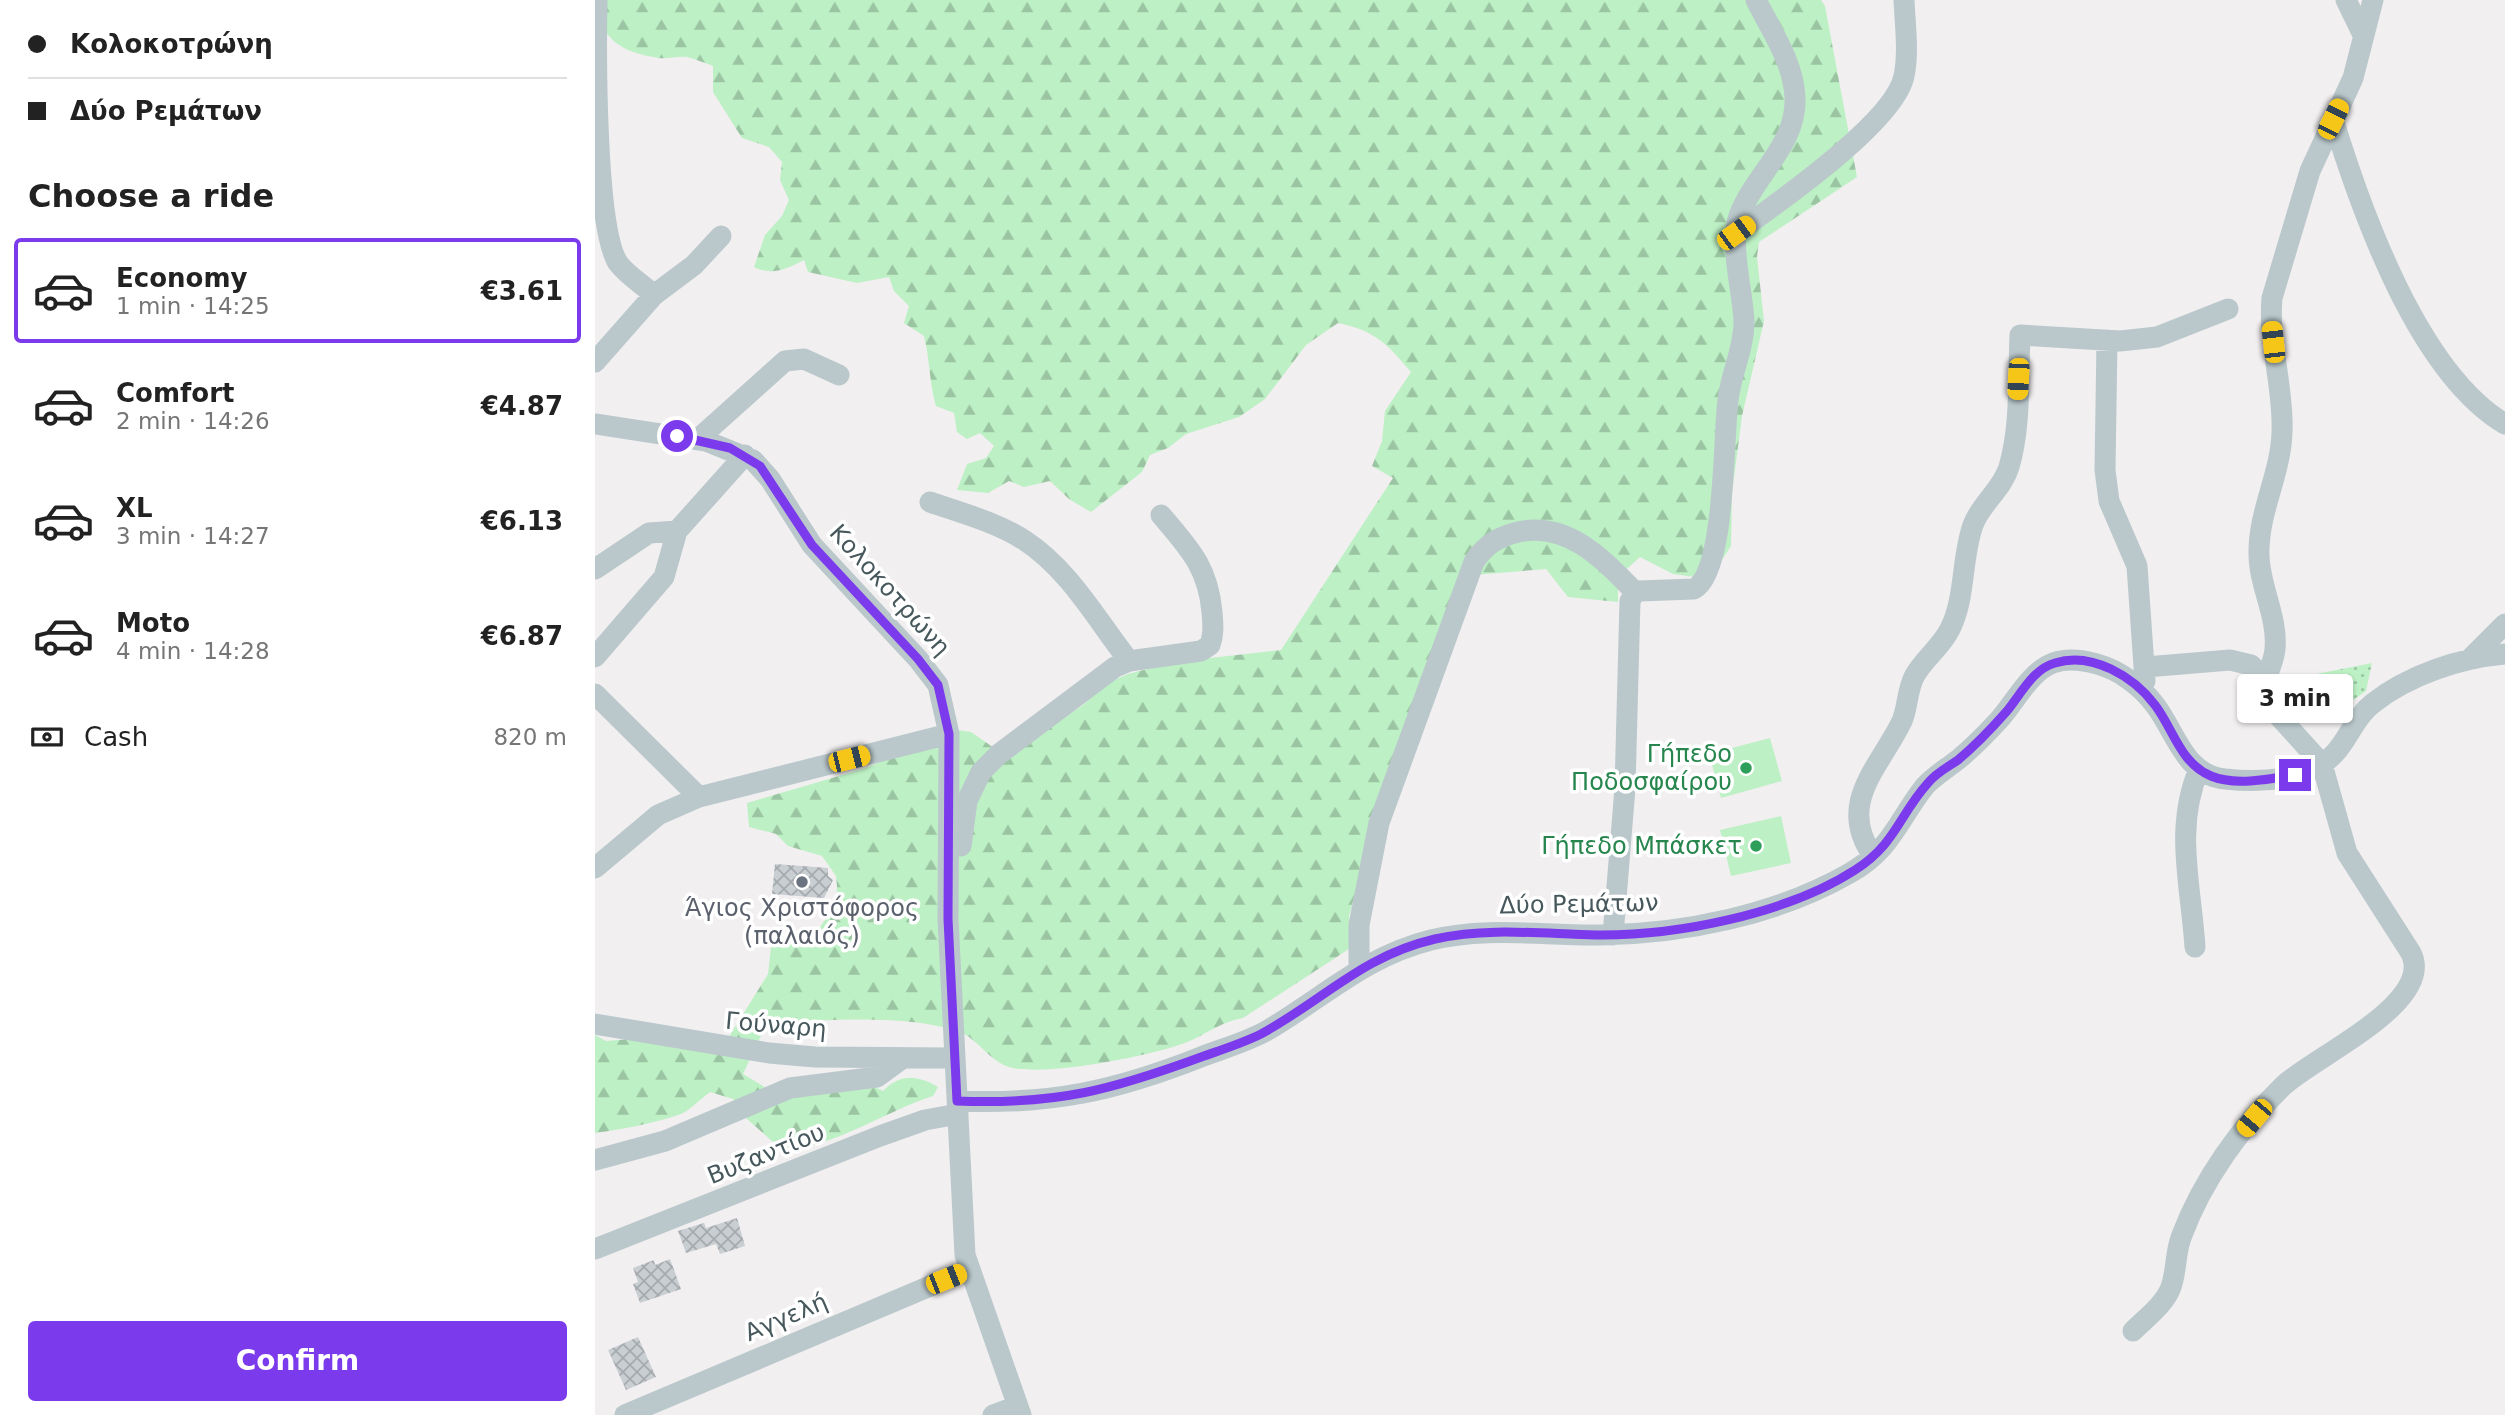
<!DOCTYPE html>
<html lang="en">
<head>
<meta charset="utf-8">
<style>
  :root { --surface:#fff; --page:#f2f2f2; --text:#222; --muted:#767676; --line:#e0e0e0; --accent:#7c3aed }
  body { margin:0; font-family:"DejaVu Sans",sans-serif; background:var(--page); color:var(--text); height:100vh; display:flex; flex-direction:column; font-size:26px; white-space:nowrap }
  * { box-sizing:border-box; margin:0 }
  p { font-size:23px; color:var(--muted) }
  .icon { flex:none; width:38px; height:38px; fill:none; stroke:currentColor; stroke-width:2; stroke-linecap:round; stroke-linejoin:round }
  .map { position:relative; flex:1; overflow:hidden }
  .side { display:flex; flex-direction:column; background:var(--surface); width:595px }
  .side>* { flex:none }
  .top-card { display:grid; align-content:center; height:154px; padding:0 28px; background:var(--surface) }
  .end { position:absolute; width:32px; height:32px; margin:-16px; border:9px solid #7c3aed; background:#fff; box-shadow:0 0 0 4px #fff }
  .from { border-radius:50% }
  .bubble { position:absolute; height:49px; border-radius:7px; background:var(--surface); box-shadow:0 2px 5px #0004; font-size:23px; font-weight:700; line-height:49px; text-align:center }
  .car { position:absolute; width:21px; height:42px; margin:-21px -10px; border-radius:9px; box-shadow:0 0 5px 2px #0007; background:linear-gradient(#f5c518 24%,#345 0 40%,#f5c518 0 76%,#345 0 86%,#f5c518 0) }
  .top-card b { display:flex; align-items:center; gap:24px; height:66px; font-size:26px }
  .top-card b+b { border-top:2px solid var(--line) }
  .top-card i { width:18px; height:18px; background:var(--text) }
  ul { padding:0; list-style:none }
  li { display:flex; align-items:center; gap:21px; height:105px; margin:0 14px 10px; padding:0 14px; border:4px solid transparent; border-radius:7px }
  li div { flex:1 }
  li b { display:block; font-size:26px }
  li em { font-style:normal; font-weight:700 }
  li.on { border-color:var(--accent) }
  li>.icon { width:63px; height:63px; stroke-width:1.5 }
  h2 { padding:0 28px; font-size:32px; line-height:84px }
  .pay { display:flex; align-items:center; gap:18px; height:77px; padding:0 28px; font-size:26px }
  .pay p { margin-inline-start:auto }
  .primary-button { display:flex; gap:14px; margin-top:auto; padding:14px 28px }
  .primary-button a { flex:1; height:80px; border-radius:7px; background:var(--accent); color:#fff; font-size:28px; font-weight:700; line-height:80px; text-align:center }
  main { display:flex; flex:1; min-height:0 }
  .map>svg:first-child { display:block }
  .forest { fill:url(#forest-firs) }
  .park { fill:url(#park-dots) }
  .pitch { fill:#bdf0c4 }
  .building { fill:url(#building-cross-hatch) }
  .lines { fill:none; stroke-linecap:round; stroke-linejoin:round }
  .minor { stroke:#bac8cc; stroke-width:21 }
  .route { stroke:#7c3aed; stroke-width:9 }
  .leisure-dot { fill:#2e9e5b; stroke:#fff; stroke-width:2.5 }
  .worship-dot { fill:#6b7280; stroke:#fff; stroke-width:2.5 }
  .labels { text-anchor:middle; dominant-baseline:central; stroke-width:7; stroke-linejoin:round; paint-order:stroke }
  .street-label { font-size:24px; fill:#47585d; stroke:#fff }
  .leisure-label { font-size:24px; fill:#27864d; stroke:#fff; text-anchor:end }
  .worship-label { font-size:24px; fill:#5b616d; stroke:#fff }
</style>
</head>
<body>
<main>
<section class="side">
<div class="top-card">
<b><i class="from"></i>Κολοκοτρώνη</b>
<b><i></i>Δύο Ρεμάτων</b>
</div>
<h2>Choose a ride</h2>
<ul>
<li class="on"><svg class="icon" aria-label="car" viewBox="0 0 24 24"><path d="M5 17H2v-5l4-1 3-4h7l3 4 3 1v5h-3M9 17h6M6 11h13"/><circle cx="7" cy="17" r="2"/><circle cx="17" cy="17" r="2"/></svg><div><b>Economy</b><p>1 min · 14:25</p></div><em>€3.61</em></li>
<li><svg class="icon" aria-label="car" viewBox="0 0 24 24"><path d="M5 17H2v-5l4-1 3-4h7l3 4 3 1v5h-3M9 17h6M6 11h13"/><circle cx="7" cy="17" r="2"/><circle cx="17" cy="17" r="2"/></svg><div><b>Comfort</b><p>2 min · 14:26</p></div><em>€4.87</em></li>
<li><svg class="icon" aria-label="car" viewBox="0 0 24 24"><path d="M5 17H2v-5l4-1 3-4h7l3 4 3 1v5h-3M9 17h6M6 11h13"/><circle cx="7" cy="17" r="2"/><circle cx="17" cy="17" r="2"/></svg><div><b>XL</b><p>3 min · 14:27</p></div><em>€6.13</em></li>
<li><svg class="icon" aria-label="car" viewBox="0 0 24 24"><path d="M5 17H2v-5l4-1 3-4h7l3 4 3 1v5h-3M9 17h6M6 11h13"/><circle cx="7" cy="17" r="2"/><circle cx="17" cy="17" r="2"/></svg><div><b>Moto</b><p>4 min · 14:28</p></div><em>€6.87</em></li>
</ul>
<div class="pay"><svg class="icon" aria-label="cash" viewBox="0 0 24 24"><path d="M3 7h18v10H3z"/><circle cx="12" cy="12" r="2"/></svg>Cash<p>820 m</p></div>
<div class="primary-button"><a>Confirm</a></div>
</section>
<div class="map">
<svg width="1910" height="1415" viewBox="0 0 1910 1415">
  <defs>
    <pattern id="forest-firs" width="22" height="20" patternUnits="userSpaceOnUse" patternTransform="scale(1.75)"><rect width="22" height="20" fill="#bdf0c4"/><path d="M5 1l3.5 6h-7zM16 11l3.5 6h-7z" fill="#9bc5a2"/></pattern>
    <pattern id="park-dots" width="8" height="8" patternUnits="userSpaceOnUse" patternTransform="scale(1.75)"><rect width="8" height="8" fill="#bdf0c4"/><path d="M2 2h.1M6 6h.1" fill="none" stroke="#9bc5a2" stroke-width="1.8" stroke-linecap="round"/></pattern>
    <pattern id="building-cross-hatch" width="8" height="8" patternUnits="userSpaceOnUse" patternTransform="scale(1.75)"><rect width="8" height="8" fill="#c9ced2"/><path d="M0 0l8 8M0 8l8-8" fill="none" stroke="#a5aaae"/></pattern>
  </defs>
  <rect width="100%" height="100%" fill="#f2eff0"/>
  <path class="forest" d="M0 0H1226L1230 6 1262 177 1164 242 1162 257 1169 321 1147 416 1137 493 1136 546 1121 569 1100 577 1078 574 1045 557 1023 577V602L973 597 951 569 866 576 766 872 754 916 757 947 648 1018C621 1023 606 1039 581 1046 541 1058 458 1075 418 1068 399 1065 386 1044 371 1035 327 1013 219 1019 171 1025L148 1074 173 1089 272 1083 288 1091C305 1073 323 1075 343 1087L338 1096C288 1112 239 1148 187 1150L152 1119 138 1099 115 1092C105 1099 94 1112 83 1115 56 1124 28 1129 0 1133V1035L11 1041 62 1037 127 1048 173 974 176 947 208 928 225 927 241 904 242 886 241 876 227 856 193 846 181 834 154 827 152 803 268 769 362 730 376 732 399 748 435 741 488 705 511 684 533 674 580 662 686 650 798 478 777 466 787 441 790 411 816 372C792 344 781 331 743 323L711 345 670 399 644 417 591 434 573 448 555 455 547 472 496 512 474 499 455 481 429 487 414 481 393 493 362 490 372 464 391 458 399 446 385 433 372 439 362 432 359 413 341 406C334 382 335 359 329 336L309 323 314 306 299 291 294 277 262 283 213 272 209 260C192 269 177 276 159 267L170 235 187 216 194 200 185 180 187 162 174 147 147 138 118 92V66C110 63 100 59 92 57 82 56 73 59 64 58 25 52 6 40 0 0Z"/>
  <path class="park" d="M1777 663 1771 691 1727 722 1721 719 1706 677Z"/>
  <path class="pitch" d="M1175 738 1187 781 1126 798 1114 754Z
    M1186 816 1196 863 1136 876 1125 830Z"/>
  <path class="building" d="M180 864 233 868V876L238 880 229 898 177 894Z
    M142 1218 150 1246 125 1254 121 1244 91 1253 83 1231 109 1223 111 1228Z
    M75 1259 86 1289 45 1303 38 1284 43 1282 38 1268 59 1260 60 1265Z
    M43 1337 61 1377 31 1390 13 1350Z"/>
  <g class="lines">
    <path class="minor" d="M2 0C1 50 0 227 23 263 32 275 48 285 59 295
      M1751 0 1768 35
      M1738 119C1767 213 1823 372 1910 424
      M1141 233C1181 204 1300 122 1309 76 1314 52 1310 24 1309 0
      M1512 340 1510 470 1514 501 1542 566 1550 681
      M0 362 59 295 99 265 126 236
      M0 424 111 441 158 460 175 479 217 545 323 659 343 685 354 734 353 919 370 1255 426 1415
      M103 439 190 361 209 359 244 375
      M335 502C366 513 401 522 429 540 474 569 502 620 534 661
      M0 569 54 533 82 531 150 455
      M0 657 69 577 82 531
      M1875 659 1910 624
      M1669 684C1673 673 1679 661 1680 649 1683 616 1664 586 1664 554 1663 512 1686 474 1687 432 1689 388 1673 343 1677 298L1715 171 1758 78 1778 0
      M0 694 104 797
      M366 846 372 801 386 772 404 754 520 667 534 661 606 651 615 645C619 634 618 624 617 612 613 567 594 548 566 515
      M1278 856C1241 803 1285 767 1307 721 1313 707 1312 689 1320 675 1330 658 1346 647 1355 629 1371 597 1366 559 1378 525 1386 503 1407 490 1414 467 1426 426 1423 378 1425 335L1525 341 1562 337 1633 309
      M0 868 63 815 104 797 354 734
      M1018 935 1030 788 1035 601 1040 592 1044 591 1099 589C1131 572 1128 437 1133 400 1136 373 1149 349 1149 322 1148 292 1134 244 1144 216 1159 175 1202 145 1200 98 1199 63 1176 30 1161 0
      M1600 947C1596 885 1579 828 1604 769
      M764 969V925L784 823 879 562C890 545 903 537 923 532 973 521 1009 560 1040 592
      M0 1024 174 1053 220 1057 359 1058
      M362 1101C456 1105 520 1091 606 1057 629 1048 652 1042 673 1030 729 997 771 956 836 940 892 926 949 936 1005 935 1088 934 1182 915 1255 873 1297 849 1303 820 1330 786 1340 775 1353 768 1365 758 1378 747 1391 734 1403 721 1420 703 1434 672 1458 663 1472 658 1488 660 1502 664 1524 670 1546 686 1560 705 1581 732 1589 775 1630 779 1665 783 1715 781 1740 753 1754 738 1760 717 1777 704 1813 675 1865 658 1910 654
      M0 1160 70 1141 195 1088 282 1077 308 1058
      M0 1249 285 1136 330 1120 363 1114
      M1538 1331C1551 1318 1570 1304 1576 1287 1582 1270 1580 1251 1587 1235 1608 1179 1646 1127 1688 1086 1718 1057 1841 1003 1816 953L1752 853 1727 764 1680 712 1662 671 1656 665 1635 660 1551 667
      M30 1415 373 1270
      M398 1415 422 1406"/>
  </g>
  <g class="lines">
    <path class="route" d="M82 436 135 448 165 466 217 545 323 659 343 685 354 734 353 919 362 1101C462 1105 517 1090 609 1056 629 1049 648 1043 666 1034 730 999 767 956 840 939 893 927 948 934 1001 935 1081 936 1192 914 1260 870 1301 844 1304 815 1333 783 1341 773 1353 767 1363 760 1381 745 1397 728 1412 711 1426 694 1438 669 1460 663 1497 651 1539 677 1560 705 1579 730 1585 763 1616 776 1639 786 1676 779 1700 775"/>
  </g>
  <g class="leisure-dot">
    <circle cx="1151" cy="768" r="7"/>
    <circle cx="1161" cy="846" r="7"/>
  </g>
  <circle class="worship-dot" cx="207" cy="882" r="7"/>
  <g class="labels">
    <g class="street-label">
      <text transform="translate(295 590) rotate(48)">Κολοκοτρώνη</text>
      <text transform="translate(984 904) rotate(-1)">Δύο Ρεμάτων</text>
      <text transform="translate(181 1025) rotate(5)">Γούναρη</text>
      <text transform="translate(171 1154) rotate(-22)">Βυζαντίου</text>
      <text transform="translate(191 1317) rotate(-23)">Αγγελή</text>
    </g>
    <g class="leisure-label">
      <text x="1137" y="754">Γήπεδο<tspan x="1137" dy="28">Ποδοσφαίρου</tspan></text>
      <text x="1147" y="846">Γήπεδο Μπάσκετ</text>
    </g>
    <g class="worship-label">
      <text x="207" y="908">Άγιος Χριστόφορος<tspan x="207" dy="28">(παλαιός)</tspan></text>
    </g>
  </g>
</svg>
<i class="end from" style="left:82px;top:436px"></i>
<i class="end" style="left:1700px;top:775px"></i>
<div class="bubble" style="left:1642px;top:674px;width:116px">3 min</div>
<i class="car" style="left:1738px;top:119px;rotate:26deg"></i>
<i class="car" style="left:1141px;top:233px;rotate:54deg"></i>
<i class="car" style="left:1678px;top:342px;rotate:354deg"></i>
<i class="car" style="left:1423px;top:379px;rotate:183deg"></i>
<i class="car" style="left:254px;top:759px;rotate:76deg"></i>
<i class="car" style="left:1659px;top:1118px;rotate:220deg"></i>
<i class="car" style="left:351px;top:1279px;rotate:68deg"></i>
</div>
</main>
</body>
</html>
